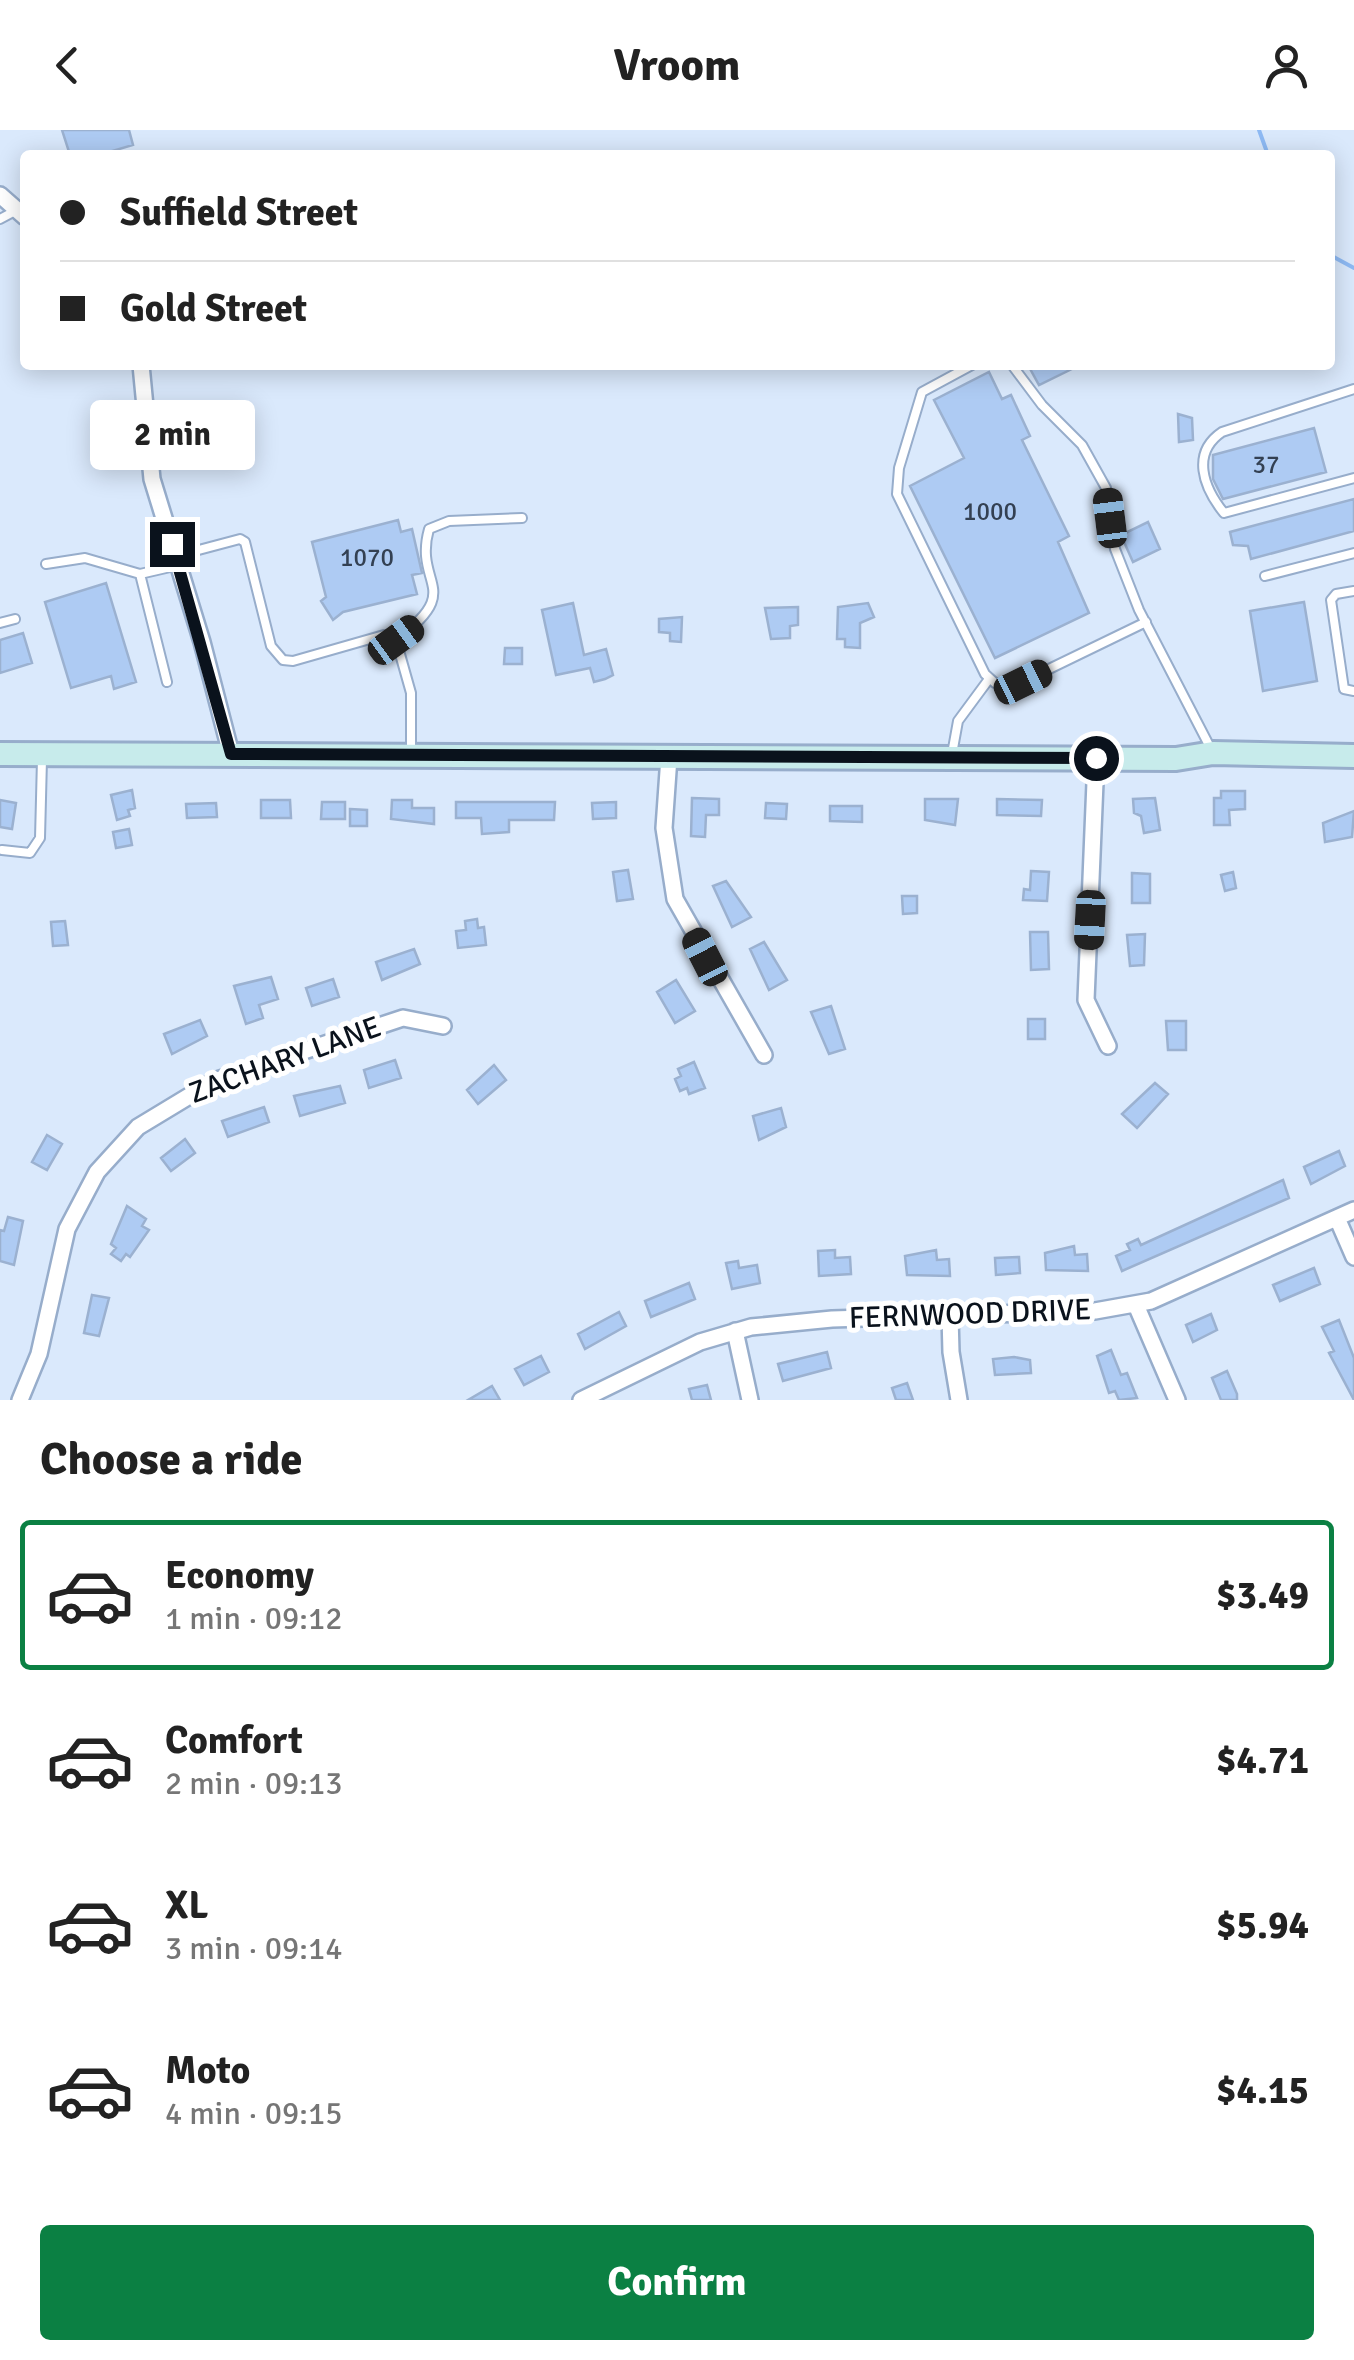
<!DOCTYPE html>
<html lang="en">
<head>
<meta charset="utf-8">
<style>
  :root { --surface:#fff; --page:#f2f2f2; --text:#222; --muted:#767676; --line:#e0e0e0; --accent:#0b8043 }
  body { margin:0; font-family:Signika,sans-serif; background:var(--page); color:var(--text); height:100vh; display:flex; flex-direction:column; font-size:38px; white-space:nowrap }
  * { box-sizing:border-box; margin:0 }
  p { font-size:32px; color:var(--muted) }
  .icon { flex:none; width:55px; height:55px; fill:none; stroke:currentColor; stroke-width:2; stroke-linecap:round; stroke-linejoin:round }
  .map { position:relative; height:1270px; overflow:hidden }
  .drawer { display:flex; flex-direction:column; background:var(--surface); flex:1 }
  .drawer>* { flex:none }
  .guide { position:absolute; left:20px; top:20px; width:1315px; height:220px; border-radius:10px; box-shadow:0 5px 25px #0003; display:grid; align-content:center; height:220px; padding:0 40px; background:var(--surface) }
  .end { position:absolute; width:45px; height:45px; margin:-22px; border:12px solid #0a121c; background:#fff; box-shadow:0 0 0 5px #fff }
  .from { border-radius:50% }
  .bubble { position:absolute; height:70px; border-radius:10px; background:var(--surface); box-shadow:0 5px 25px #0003; font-size:32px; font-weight:800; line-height:70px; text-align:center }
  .car { position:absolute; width:30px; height:60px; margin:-30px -15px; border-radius:12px; box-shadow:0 0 8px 2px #0007; background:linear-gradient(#222 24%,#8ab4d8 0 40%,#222 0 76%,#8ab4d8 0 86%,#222 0) }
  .guide b { display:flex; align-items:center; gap:35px; height:95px; font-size:38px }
  .guide b+b { border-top:2px solid var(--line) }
  .guide i { width:25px; height:25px; background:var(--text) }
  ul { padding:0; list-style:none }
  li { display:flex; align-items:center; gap:30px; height:150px; margin:0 20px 15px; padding:0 20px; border:5px solid transparent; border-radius:10px }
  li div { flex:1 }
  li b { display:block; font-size:38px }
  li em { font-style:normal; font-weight:800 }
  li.on { border-color:var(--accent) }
  li>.icon { width:90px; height:90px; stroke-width:1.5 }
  h2 { padding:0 40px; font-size:45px; line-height:120px }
  .cta { display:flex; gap:20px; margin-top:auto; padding:20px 40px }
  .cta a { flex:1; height:115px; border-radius:10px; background:var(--accent); color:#fff; font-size:40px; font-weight:800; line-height:115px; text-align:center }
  header { display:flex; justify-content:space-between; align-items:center; height:130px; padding:0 40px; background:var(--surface); font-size:45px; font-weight:800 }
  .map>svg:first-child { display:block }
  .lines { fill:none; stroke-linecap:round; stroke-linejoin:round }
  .stream { stroke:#8ebaf4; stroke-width:4 }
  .building { fill:#aecbf3; stroke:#9bb1d0; stroke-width:2.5 }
  .lane-casing { stroke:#97adcb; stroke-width:12 }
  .street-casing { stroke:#97adcb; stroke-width:20 }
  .secondary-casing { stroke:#97adcb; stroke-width:28 }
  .lane { stroke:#fff; stroke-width:8 }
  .street { stroke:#fff; stroke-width:15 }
  .secondary { stroke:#c7ebeb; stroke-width:22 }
  .route { stroke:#0a121c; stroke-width:12 }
  .labels { text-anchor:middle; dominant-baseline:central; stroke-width:10; stroke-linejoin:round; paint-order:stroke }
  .number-label { font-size:25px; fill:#334052 }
  .street-label { font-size:30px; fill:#0a121c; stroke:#fff }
</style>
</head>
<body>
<header><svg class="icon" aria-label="back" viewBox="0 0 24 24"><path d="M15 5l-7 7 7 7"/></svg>Vroom<svg class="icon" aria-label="person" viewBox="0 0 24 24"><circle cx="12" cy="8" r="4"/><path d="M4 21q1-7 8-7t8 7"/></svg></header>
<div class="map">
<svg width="1354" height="1270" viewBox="0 0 1354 1270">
  <rect width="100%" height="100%" fill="#dae9fc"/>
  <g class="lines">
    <path class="stream" d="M1259 0 1268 25
      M1330 125 1354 138"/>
  </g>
  <path class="building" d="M62 0H129L133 15 99 25H70Z
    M1028 235H1080L1039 255Z
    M989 242 1002 269 1011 265 1030 306 1022 310 1069 406 1058 412 1089 483 995 528 910 356 964 328 934 270Z
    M1178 284 1192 288 1193 310 1179 312Z
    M1314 298 1326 342 1223 369 1213 349V325Z
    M1354 369V401L1251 429 1248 416 1233 415 1230 402Z
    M398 390 401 402 412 399 422 443 412 445 417 464 343 482 333 490 321 471 326 467 312 412Z
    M1148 392 1160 419 1133 432 1121 405Z
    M106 453 136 552 114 559 111 546 71 558 45 472Z
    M1304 472 1317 551 1263 561 1250 481Z
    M573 473 584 525 606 519 613 545 605 549 594 552 590 538 556 545 542 480Z
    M868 473 874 487 860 493V518L845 517V509H837L838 477Z
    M798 477V495L790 496V508L771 509 765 478Z
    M682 487 681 512 670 511V503L659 502V489Z
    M23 503 32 533 0 543V510Z
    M505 518H522V534H504Z
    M132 660 135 678 128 680 130 686 117 690 111 665Z
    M1221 661H1245V679L1229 680 1230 695H1214V668H1221Z
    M692 668 719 669V685H706L705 707 691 706Z
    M1155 668 1160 700 1144 703 1141 686 1134 683 1133 669Z
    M925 669H958L955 695 925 690Z
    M997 669 1042 670 1041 686 997 685Z
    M0 670 16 673 12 699 0 697Z
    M261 670H290L291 688H261Z
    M392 670H412V678H434V694L391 689Z
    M322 672H345V689H321Z
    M456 672H555L554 690H509V702L482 704 481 688H456Z
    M616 672V688L593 689 592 673Z
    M216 673 217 687 187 688 186 674Z
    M766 673 787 674 786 689 765 688Z
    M830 676H862V692L830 691Z
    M350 679 367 680V696H350Z
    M1354 681 1352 707 1325 712 1323 693Z
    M129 699 132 715 116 718 113 702Z
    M628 740 633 769 617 771 613 742Z
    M1031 741 1049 742 1047 771 1023 770 1024 759 1030 760Z
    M1233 742 1236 758 1225 761 1221 745Z
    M1132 743 1150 744V773H1132Z
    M726 751 751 787 732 797 713 756Z
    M902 766H917V783L903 784Z
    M477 789 478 798 484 797 486 815 458 818 456 801 466 800 465 791Z
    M65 791 68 815 53 816 51 792Z
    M1030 802H1048L1049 839 1031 840Z
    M1145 804 1144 835 1130 836 1127 805Z
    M764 812 787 850 769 860 750 819Z
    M414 819 420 834 382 850 376 832Z
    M271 847 278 869 259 875 263 888 246 894 234 856Z
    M333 849 339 867 312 876 306 858Z
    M676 850 695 881 675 893 657 862Z
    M831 876 845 919 829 924 811 882Z
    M1028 889H1045V909H1028Z
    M200 890 207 906 172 924 164 904Z
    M1166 891H1186V920H1168Z
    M395 930 401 948 369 958 364 940Z
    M694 932 705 958 689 964 687 958 680 961 675 949 681 946 678 939Z
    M494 935 506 950 478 974 467 960Z
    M1155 953 1168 964 1137 998 1122 984Z
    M340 956 345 973 300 986 294 966Z
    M264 977 269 992 228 1007 222 991Z
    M781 978 786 997 759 1010 753 986Z
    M47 1005 62 1014 47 1040 32 1032Z
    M185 1009 195 1023 171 1041 161 1028Z
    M1339 1021 1345 1036 1311 1054 1304 1037Z
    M1283 1050 1289 1068 1122 1141 1116 1126 1130 1120 1127 1114 1138 1109 1141 1115Z
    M127 1076 146 1089 142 1096 149 1100 130 1127 126 1124 121 1131 111 1124 116 1118 111 1114Z
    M8 1087 23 1091 14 1135 0 1131V1100L4 1101Z
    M1074 1116 1075 1125 1087 1124 1088 1141 1046 1140 1045 1123Z
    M835 1120V1128L850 1127 851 1144 819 1146 818 1121Z
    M936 1120 937 1130 949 1129 950 1146 907 1145 905 1126Z
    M1019 1127 1020 1143 996 1145 995 1128Z
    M738 1131 739 1138 757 1135 760 1153 732 1159 726 1133Z
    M1314 1138 1320 1154 1280 1171 1273 1155Z
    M689 1153 695 1169 651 1187 645 1171Z
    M92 1165 109 1168 99 1206 84 1203Z
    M619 1182 626 1196 585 1219 578 1204Z
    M1211 1184 1217 1200 1193 1212 1186 1195Z
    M1339 1190 1354 1228V1270L1329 1223 1334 1221 1322 1197Z
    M1111 1220 1121 1245 1127 1243 1137 1268 1119 1270 1115 1261 1109 1263 1097 1226Z
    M827 1222 831 1238 783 1251 778 1234Z
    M541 1226 549 1242 524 1255 515 1239Z
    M1014 1227 1030 1230 1031 1243 995 1245 993 1229Z
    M1227 1241 1237 1264V1270H1221L1212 1248Z
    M907 1253 913 1270H896L892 1258Z
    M707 1255 711 1270H692L689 1259Z
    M492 1256 500 1270H468Z"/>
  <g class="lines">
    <defs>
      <path id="lane" d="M0 89 15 81
        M972 235 922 262 899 338 897 364 985 544 995 553 1014 556 1146 492
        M1012 235 1042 275 1082 315 1106 358 1115 419 1139 480 1211 619
        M1354 259 1222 302C1191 323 1203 357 1224 383L1354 348
        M176 426 240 409 245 412 271 516 283 530 293 531 384 505 396 510
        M46 434 85 428 140 444
        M1265 446 1354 423
        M1354 461 1336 464 1331 470 1344 559 1354 561
        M0 493 15 489
        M396 510C466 458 413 456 429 399L449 391 522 388
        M396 510 411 563V622
        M167 552 140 444 179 435
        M952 624 958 591 989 549
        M2 720 30 723 40 708 42 629"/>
      <path id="street" d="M0 65 25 87
        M141 235 152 349 202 512 231 624
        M669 627 664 698 675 769 764 925
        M1096 628 1086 870 1108 916
        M1337 1088 1354 1127
        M1136 1175 1177 1270
        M950 1186 951 1222 959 1270
        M735 1201 750 1270
        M20 1270 39 1224 67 1099 97 1042 138 997 214 951 403 888 443 896
        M581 1270 700 1212 751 1197 832 1189 1095 1181 1151 1171 1354 1080"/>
      <path id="secondary" d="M0 624C392 628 784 625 1176 629L1213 623 1354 626"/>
    </defs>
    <use href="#lane" class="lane-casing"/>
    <use href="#street" class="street-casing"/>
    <use href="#secondary" class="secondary-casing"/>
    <use href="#lane" class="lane"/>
    <use href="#street" class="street"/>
    <use href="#secondary" class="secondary"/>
  </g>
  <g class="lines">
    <path class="route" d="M172 414 231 624 1096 628"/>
  </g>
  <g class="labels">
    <g class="number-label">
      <text x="1266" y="334">37</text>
      <text x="990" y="381">1000</text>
      <text x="367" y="427">1070</text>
    </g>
    <g class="street-label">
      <text transform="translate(285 930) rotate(-20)">ZACHARY LANE</text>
      <text transform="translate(970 1184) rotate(-2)">FERNWOOD DRIVE</text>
    </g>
  </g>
</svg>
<i class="end from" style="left:1096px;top:628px"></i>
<i class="end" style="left:172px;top:414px"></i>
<div class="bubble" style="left:90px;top:270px;width:165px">2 min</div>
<i class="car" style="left:1110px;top:388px;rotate:353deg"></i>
<i class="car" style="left:396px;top:510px;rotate:54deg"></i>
<i class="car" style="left:1023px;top:552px;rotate:64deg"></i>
<i class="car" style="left:1090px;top:790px;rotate:183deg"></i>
<i class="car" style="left:705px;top:827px;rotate:333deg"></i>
<div class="guide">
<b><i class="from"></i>Suffield Street</b>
<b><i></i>Gold Street</b>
</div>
</div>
<section class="drawer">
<h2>Choose a ride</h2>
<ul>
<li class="on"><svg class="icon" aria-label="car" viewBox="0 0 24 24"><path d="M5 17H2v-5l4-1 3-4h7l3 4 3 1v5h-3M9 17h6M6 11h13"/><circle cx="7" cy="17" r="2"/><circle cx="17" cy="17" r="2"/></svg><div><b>Economy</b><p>1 min · 09:12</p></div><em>$3.49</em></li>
<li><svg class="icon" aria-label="car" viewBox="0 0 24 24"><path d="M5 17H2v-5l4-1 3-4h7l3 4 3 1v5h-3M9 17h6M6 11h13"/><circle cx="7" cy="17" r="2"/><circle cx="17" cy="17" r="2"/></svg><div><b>Comfort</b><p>2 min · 09:13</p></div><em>$4.71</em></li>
<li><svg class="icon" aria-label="car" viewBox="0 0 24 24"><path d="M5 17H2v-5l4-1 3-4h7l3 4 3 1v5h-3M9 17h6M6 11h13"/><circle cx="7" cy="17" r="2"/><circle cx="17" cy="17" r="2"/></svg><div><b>XL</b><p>3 min · 09:14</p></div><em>$5.94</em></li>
<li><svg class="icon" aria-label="car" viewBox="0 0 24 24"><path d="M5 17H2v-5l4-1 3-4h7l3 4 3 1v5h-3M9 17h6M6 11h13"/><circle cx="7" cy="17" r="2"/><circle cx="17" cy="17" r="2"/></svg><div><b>Moto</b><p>4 min · 09:15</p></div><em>$4.15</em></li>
</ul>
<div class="cta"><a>Confirm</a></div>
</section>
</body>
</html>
